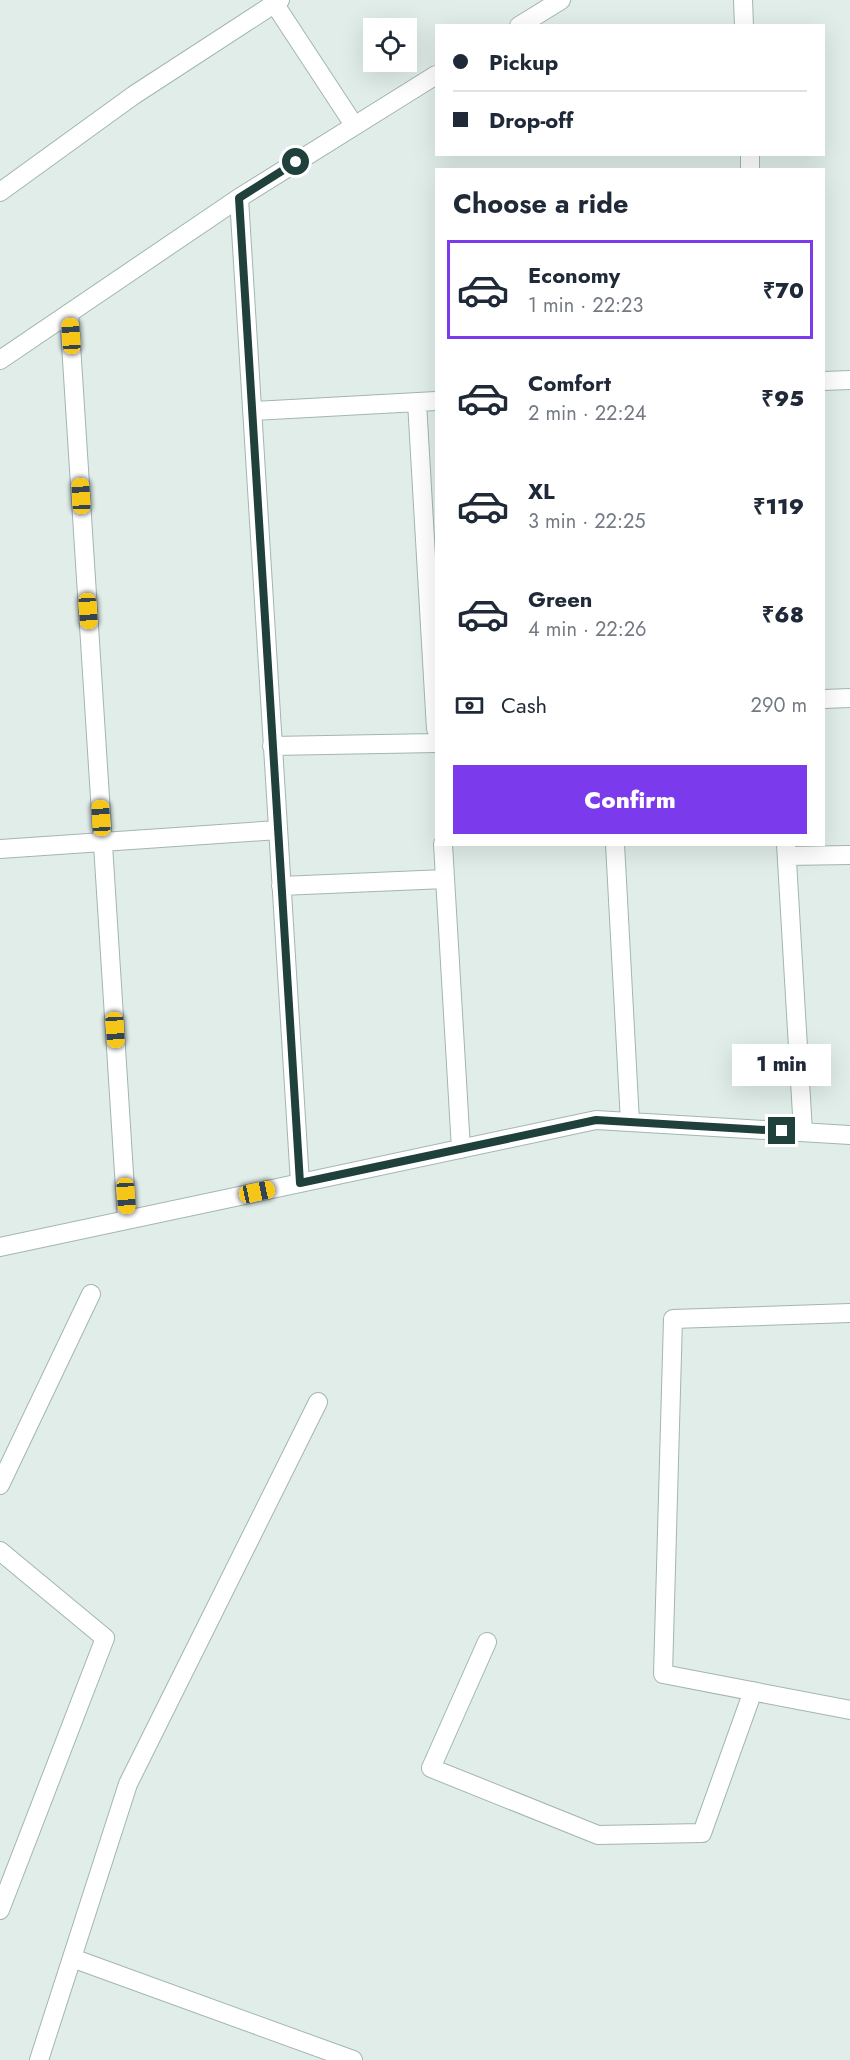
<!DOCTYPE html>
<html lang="en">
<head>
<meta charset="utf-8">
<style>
  :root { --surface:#fff; --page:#f2f2f3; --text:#1f2937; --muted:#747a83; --line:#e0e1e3; --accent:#7c3aed }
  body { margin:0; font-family:Jost,sans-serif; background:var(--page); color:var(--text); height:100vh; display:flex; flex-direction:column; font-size:22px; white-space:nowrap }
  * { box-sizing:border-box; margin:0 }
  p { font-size:20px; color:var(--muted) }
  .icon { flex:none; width:33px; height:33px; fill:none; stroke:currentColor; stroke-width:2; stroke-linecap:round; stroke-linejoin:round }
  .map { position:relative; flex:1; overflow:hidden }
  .side { position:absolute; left:435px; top:168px; width:390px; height:678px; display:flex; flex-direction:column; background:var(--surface); border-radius:0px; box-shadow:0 6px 24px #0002 }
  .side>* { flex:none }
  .guide { position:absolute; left:435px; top:24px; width:390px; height:132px; border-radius:0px; box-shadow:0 6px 24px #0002; display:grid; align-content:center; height:132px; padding:0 18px; background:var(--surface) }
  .buttons { position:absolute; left:363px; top:18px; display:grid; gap:12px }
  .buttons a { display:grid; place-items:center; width:54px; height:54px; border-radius:0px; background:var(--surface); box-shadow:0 6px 24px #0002; font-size:30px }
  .end { position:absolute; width:27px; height:27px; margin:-14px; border:8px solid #1f403b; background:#fff; box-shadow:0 0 0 3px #fff }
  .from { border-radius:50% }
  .bubble { position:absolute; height:42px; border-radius:0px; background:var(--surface); box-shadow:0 6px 24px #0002; font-size:20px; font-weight:800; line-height:42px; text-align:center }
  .car { position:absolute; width:18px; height:36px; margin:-18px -9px; border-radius:8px; box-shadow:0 0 4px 2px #0007; background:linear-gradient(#f5c518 24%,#345 0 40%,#f5c518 0 76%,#345 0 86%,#f5c518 0) }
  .guide b { display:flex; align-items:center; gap:21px; height:57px; font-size:22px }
  .guide b+b { border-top:2px solid var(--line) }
  .guide i { width:15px; height:15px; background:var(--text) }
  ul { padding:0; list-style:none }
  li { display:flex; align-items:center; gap:18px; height:99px; margin:0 12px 9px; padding:0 6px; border:3px solid transparent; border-radius:0px }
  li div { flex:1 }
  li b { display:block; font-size:22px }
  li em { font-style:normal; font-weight:800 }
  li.selected { border-color:var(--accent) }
  li>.icon { width:54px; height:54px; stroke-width:1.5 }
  h2 { padding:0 18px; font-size:27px; line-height:72px }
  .pay { display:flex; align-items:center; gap:15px; height:66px; padding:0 18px; font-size:22px }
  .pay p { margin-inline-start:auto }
  .primary-button { display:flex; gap:12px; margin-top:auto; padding:12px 18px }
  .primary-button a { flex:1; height:69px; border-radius:0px; background:var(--accent); color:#fff; font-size:24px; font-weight:800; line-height:69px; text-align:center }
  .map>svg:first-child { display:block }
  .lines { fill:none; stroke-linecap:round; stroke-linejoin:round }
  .lane-casing { stroke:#a2b6b1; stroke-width:20 }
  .street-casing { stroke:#a2b6b1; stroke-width:20 }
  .lane { stroke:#fff; stroke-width:18 }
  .street { stroke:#fff; stroke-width:18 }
  .route { stroke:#1f403b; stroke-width:8 }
</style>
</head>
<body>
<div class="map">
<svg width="850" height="2060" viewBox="0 0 850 2060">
  <rect width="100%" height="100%" fill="#e0ede9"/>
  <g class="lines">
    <defs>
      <path id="lane" d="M0 192 134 95 280 0"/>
      <path id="street" d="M272 0 354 125
        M743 0 744 26
        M519 26 561 0
        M750 154V170
        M239 198 300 1183
        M69 313 127 1220
        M0 360 239 198 436 75
        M824 381 850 380
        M417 402 436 729
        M252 411 436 401
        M824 699 850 698
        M272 746 436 743
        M443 844 461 1149
        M615 844 630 1122
        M786 844 803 1132
        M0 849 278 830
        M787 856 850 855
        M281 886 445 879
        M0 1247 596 1120 850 1135
        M850 1313 673 1319 663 1674 850 1710
        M0 1485 91 1294
        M0 1551 105 1638 0 1910
        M487 1642 431 1768 598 1835 702 1833 753 1691
        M72 1958 353 2060
        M39 2060 128 1784 318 1402"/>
    </defs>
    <use href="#lane" class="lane-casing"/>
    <use href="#street" class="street-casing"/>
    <use href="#lane" class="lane"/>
    <use href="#street" class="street"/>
  </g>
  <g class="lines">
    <path class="route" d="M296 162 239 198 300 1183 596 1120 782 1131"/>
  </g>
</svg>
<div class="buttons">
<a><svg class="icon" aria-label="locate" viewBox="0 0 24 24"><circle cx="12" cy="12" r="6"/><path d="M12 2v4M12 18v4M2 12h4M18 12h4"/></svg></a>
</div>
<i class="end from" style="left:296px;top:162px"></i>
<i class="end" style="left:782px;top:1131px"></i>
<div class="bubble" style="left:732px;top:1044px;width:99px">1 min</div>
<i class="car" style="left:71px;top:336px;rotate:356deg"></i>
<i class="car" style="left:81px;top:496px;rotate:357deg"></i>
<i class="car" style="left:88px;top:611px;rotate:176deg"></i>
<i class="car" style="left:101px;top:818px;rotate:356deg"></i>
<i class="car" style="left:115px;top:1030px;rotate:176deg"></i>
<i class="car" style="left:257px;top:1192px;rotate:78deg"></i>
<i class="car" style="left:126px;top:1196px;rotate:176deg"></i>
<div class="guide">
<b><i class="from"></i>Pickup</b>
<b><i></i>Drop-off</b>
</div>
<section class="side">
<h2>Choose a ride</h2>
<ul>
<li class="selected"><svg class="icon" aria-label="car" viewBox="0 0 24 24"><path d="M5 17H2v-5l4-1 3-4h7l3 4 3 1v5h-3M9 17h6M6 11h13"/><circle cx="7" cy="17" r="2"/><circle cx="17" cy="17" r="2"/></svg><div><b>Economy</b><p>1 min · 22:23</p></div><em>₹70</em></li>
<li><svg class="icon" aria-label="car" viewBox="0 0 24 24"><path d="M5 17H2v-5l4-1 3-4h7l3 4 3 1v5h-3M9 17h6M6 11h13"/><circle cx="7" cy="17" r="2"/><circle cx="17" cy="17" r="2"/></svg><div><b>Comfort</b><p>2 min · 22:24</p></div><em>₹95</em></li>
<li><svg class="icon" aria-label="car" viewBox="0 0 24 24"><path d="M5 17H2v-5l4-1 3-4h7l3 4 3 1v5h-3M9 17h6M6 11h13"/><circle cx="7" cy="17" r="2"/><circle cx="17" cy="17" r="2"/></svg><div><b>XL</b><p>3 min · 22:25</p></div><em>₹119</em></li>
<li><svg class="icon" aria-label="car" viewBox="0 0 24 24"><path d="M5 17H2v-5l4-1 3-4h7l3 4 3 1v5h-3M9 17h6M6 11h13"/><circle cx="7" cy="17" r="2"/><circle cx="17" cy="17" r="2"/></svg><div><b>Green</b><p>4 min · 22:26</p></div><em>₹68</em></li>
</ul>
<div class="pay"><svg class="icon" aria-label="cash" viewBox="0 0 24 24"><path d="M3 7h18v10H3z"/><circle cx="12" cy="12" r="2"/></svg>Cash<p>290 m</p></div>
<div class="primary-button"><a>Confirm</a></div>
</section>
</div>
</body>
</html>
